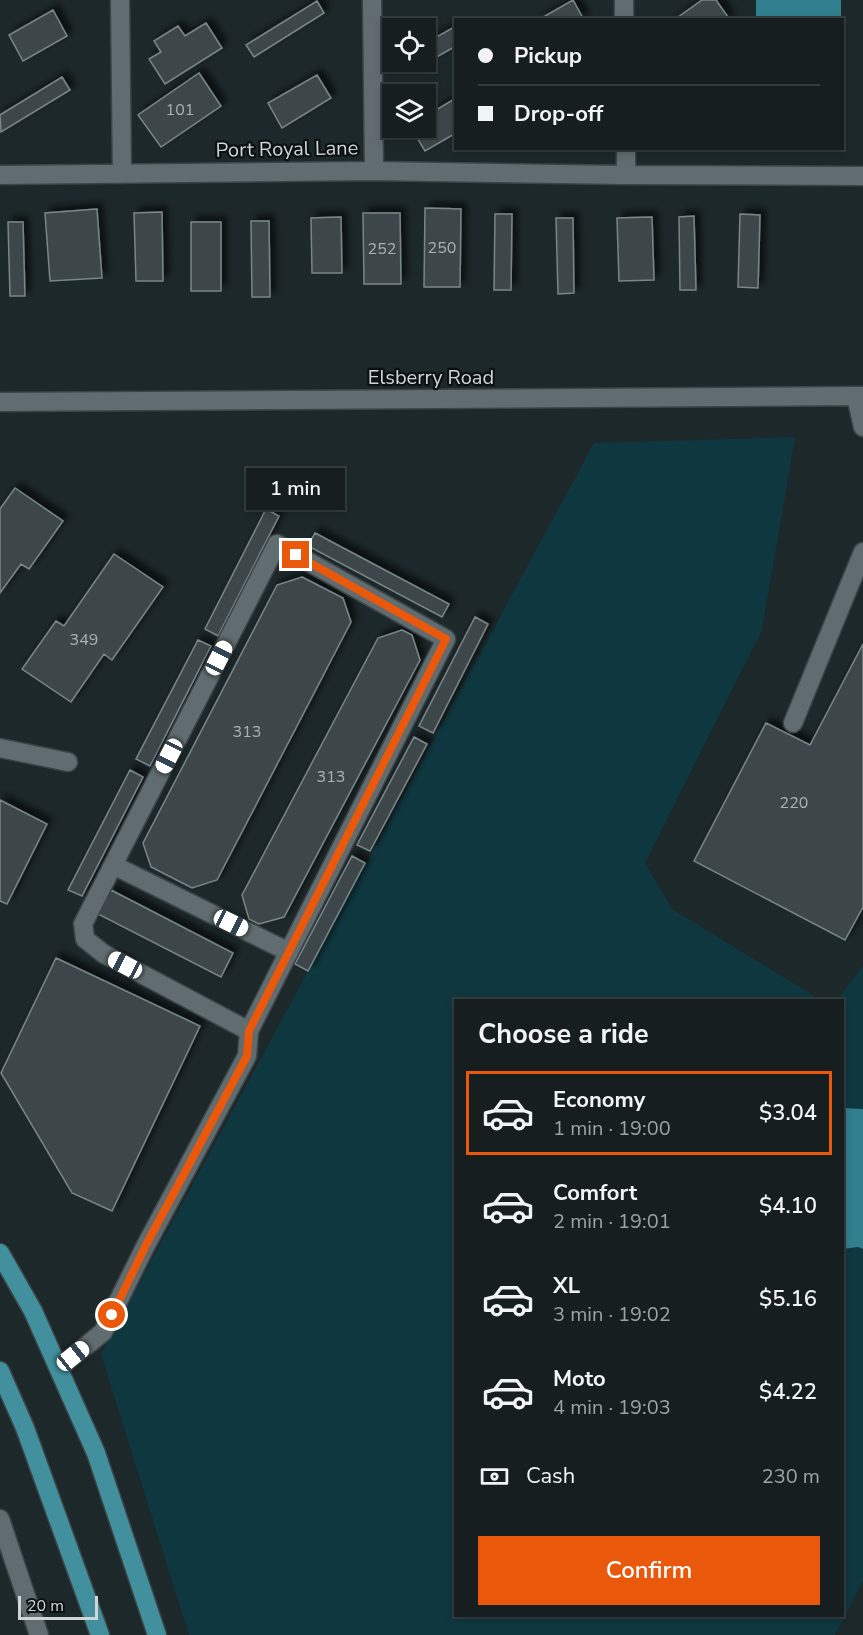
<!DOCTYPE html>
<html lang="en">
<head>
<meta charset="utf-8">
<style>
  :root { --surface:#161e20; --page:#1f2729; --text:#f1f3f6; --muted:#9ea2a5; --line:#353c3e; --accent:#ea580c }
  body { margin:0; font-family:"Nunito Sans",sans-serif; background:var(--page); color:var(--text); height:100vh; display:flex; flex-direction:column; font-size:22px; white-space:nowrap }
  * { box-sizing:border-box; margin:0 }
  p { font-size:20px; color:var(--muted) }
  .icon { flex:none; width:33px; height:33px; fill:none; stroke:currentColor; stroke-width:2; stroke-linecap:round; stroke-linejoin:round }
  .map { position:relative; flex:1; overflow:hidden }
  .sheet { position:absolute; left:454px; top:999px; width:390px; height:618px; display:flex; flex-direction:column; background:var(--surface); border-radius:0px; box-shadow:0 3px 9px #0003,0 0 0 2px var(--line) }
  .sheet>* { flex:none }
  .hud { position:absolute; left:454px; top:18px; width:390px; height:132px; border-radius:0px; box-shadow:0 3px 9px #0003,0 0 0 2px var(--line); display:grid; align-content:center; height:132px; padding:0 24px; background:var(--surface) }
  .controls { position:absolute; left:382px; top:18px; display:grid; gap:12px }
  .controls a { display:grid; place-items:center; width:54px; height:54px; border-radius:0px; background:var(--surface); box-shadow:0 3px 9px #0003,0 0 0 2px var(--line); font-size:30px }
  .scale { position:absolute; left:18px; bottom:15px; width:80px; box-sizing:border-box; padding-left:6px; border:3px solid #d0d6d8; border-top:0; font-size:16px; line-height:21px; white-space:nowrap; color:#d0d6d8; -webkit-text-stroke:4px #0b1011; paint-order:stroke }
  .end { position:absolute; width:27px; height:27px; margin:-14px; border:8px solid #ea580c; background:#fff; box-shadow:0 0 0 3px #fff }
  .from { border-radius:50% }
  .bubble { position:absolute; height:42px; border-radius:0px; background:var(--surface); box-shadow:0 3px 9px #0003,0 0 0 2px var(--line); font-size:20px; font-weight:600; line-height:42px; text-align:center }
  .car { position:absolute; width:18px; height:36px; margin:-18px -9px; border-radius:8px; box-shadow:0 0 4px 2px #0007; background:linear-gradient(#fff 24%,#345 0 40%,#fff 0 76%,#345 0 86%,#fff 0) }
  .hud b { display:flex; align-items:center; gap:21px; height:57px; font-size:22px }
  .hud b+b { border-top:2px solid var(--line) }
  .hud i { width:15px; height:15px; background:var(--text) }
  ul { padding:0; list-style:none }
  li { display:flex; align-items:center; gap:18px; height:84px; margin:0 12px 9px; padding:0 12px; border:3px solid transparent; border-radius:0px }
  li div { flex:1 }
  li b { display:block; font-size:22px }
  li em { font-style:normal; font-weight:600 }
  li.active { border-color:var(--accent) }
  li>.icon { width:54px; height:54px; stroke-width:1.5 }
  h2 { padding:0 24px; font-size:27px; line-height:72px }
  .pay { display:flex; align-items:center; gap:15px; height:66px; padding:0 24px; font-size:22px }
  .pay p { margin-inline-start:auto }
  .button { display:flex; gap:12px; margin-top:auto; padding:12px 24px }
  .button a { flex:1; height:69px; border-radius:0px; background:var(--accent); color:#fff; font-size:24px; font-weight:600; line-height:69px; text-align:center }
  .map>svg:first-child { display:block }
  .green { fill:#0f373f }
  .water { fill:#317e8e }
  .building { fill:#3c474a; stroke:#798689; stroke-width:1.5; filter:url(#shadow) }
  .lines { fill:none; stroke-linecap:round; stroke-linejoin:round }
  .minor-casing { stroke:#3b4446; stroke-width:21 }
  .major-casing { stroke:#3b4446; stroke-width:21 }
  .minor { stroke:#606c6f; stroke-width:18 }
  .major { stroke:#428f9e; stroke-width:18 }
  .route { stroke:#ea580c; stroke-width:8 }
  .labels { text-anchor:middle; dominant-baseline:central; stroke-width:4.5; stroke-linejoin:round; paint-order:stroke }
  .number-label { font-size:16px; fill:#abb2b4 }
  .street-label { font-size:20px; fill:#d0d6d8; stroke:#0b1011 }
</style>
</head>
<body>
<div class="map">
<svg width="863" height="1635" viewBox="0 0 863 1635">
  <defs>
    <filter id="shadow"><feDropShadow dx="5.5" dy="-5.5" stdDeviation="3" flood-color="#0009"/></filter>
  </defs>
  <rect width="100%" height="100%" fill="#1d282a"/>
  <path class="green" d="M795 437 762 630 645 863 672 909 816 997V1000H456V1616H843V1249L858 1247 863 1249V1581L835 1635H189L101 1354 594 443Z
    M863 966V1109L843 1108V1000H835L841 995Z"/>
  <path class="water" d="M756 0H841V19H756Z
    M843 1108 863 1109V1249L858 1247 843 1249Z"/>
  <path class="building" d="M573 0 584 20H538Z
    M702 0H716L730 20H674Z
    M317 1 324 13 254 57 246 45Z
    M53 10 67 36 23 61 9 35Z
    M206 23 222 48 165 84 149 59 161 52 154 41 178 26 185 36Z
    M456 26V46L412 71 407 62H426V43Z
    M199 73 221 106 161 147 138 115Z
    M317 75 331 98 282 128 268 103Z
    M62 77 70 90 1 132 0 115Z
    M456 98V133L425 151 411 128H426V116Z
    M425 208 461 209 460 287H424Z
    M97 209 102 278 50 281 45 213Z
    M162 212 163 281H136L134 213Z
    M363 213H400L401 284H364Z
    M495 214H512L511 290H494Z
    M740 214 760 215 758 288 738 287Z
    M694 216 696 290H680L679 217Z
    M341 217 342 273H312L311 218Z
    M652 217 654 280 619 281 617 218Z
    M556 218H573L574 293 558 294Z
    M251 221H269L270 297H252Z
    M8 222H23L25 296H10Z
    M191 222H221V291H191Z
    M15 488 63 521 29 569 21 564 0 593V509Z
    M266 509 279 516 218 636 205 629Z
    M315 533 449 604 442 617 308 546Z
    M114 554 163 587 112 660 104 654 71 702 22 669 56 621 64 626Z
    M302 577 343 598 351 622 217 880 192 888 151 867 143 843 277 585Z
    M475 617 488 624 433 733 419 726Z
    M402 630 412 635 420 660 284 917 259 924 249 919 242 895 378 638Z
    M198 640 211 646 150 766 136 759Z
    M863 644V907L845 940 694 861 766 723 810 745Z
    M414 737 427 744 370 851 357 845Z
    M130 770 143 777 82 896 68 890Z
    M0 800 47 824 7 904 0 901Z
    M352 856 365 863 308 971 295 964Z
    M111 890 233 953 221 977 98 914Z
    M56 958 200 1026 112 1211 72 1193 1 1073Z"/>
  <g class="lines">
    <defs>
      <path id="minor" d="M120 0 122 174
        M372 0 374 171
        M624 0V20
        M626 148V175
        M0 175 374 171 626 175 863 176
        M856 396 863 427
        M0 402 863 396
        M793 723 863 552
        M0 748 68 762
        M113 865 289 952
        M59 1368 103 1332 146 1245 247 1056 249 1031 446 639 277 544 83 924 85 939 104 954 249 1031
        M0 1519 39 1635"/>
      <path id="major" d="M0 1253 33 1311 96 1453 157 1635
        M0 1371 25 1428 100 1635"/>
    </defs>
    <use href="#minor" class="minor-casing"/>
    <use href="#major" class="major-casing"/>
    <use href="#minor" class="minor"/>
    <use href="#major" class="major"/>
  </g>
  <g class="lines">
    <path class="route" d="M112 1315 146 1245 247 1056 249 1031 446 639 296 555"/>
  </g>
  <g class="labels">
    <g class="number-label">
      <text x="180" y="110">101</text>
      <text x="442" y="248">250</text>
      <text x="382" y="249">252</text>
      <text x="84" y="640">349</text>
      <text x="247" y="732">313</text>
      <text x="331" y="777">313</text>
      <text x="794" y="803">220</text>
    </g>
    <g class="street-label">
      <text transform="translate(287 149) rotate(-1)">Port Royal Lane</text>
      <text x="431" y="377">Elsberry Road</text>
    </g>
  </g>
</svg>
<div class="controls">
<a><svg class="icon" aria-label="locate" viewBox="0 0 24 24"><circle cx="12" cy="12" r="6"/><path d="M12 2v4M12 18v4M2 12h4M18 12h4"/></svg></a>
<a><svg class="icon" aria-label="layers" viewBox="0 0 24 24"><path d="M12 4l9 5-9 5-9-5zM3 14l9 5 9-5"/></svg></a>
</div>
<div class="scale">20 m</div>
<i class="end from" style="left:112px;top:1315px"></i>
<i class="end" style="left:296px;top:555px"></i>
<div class="bubble" style="left:246px;top:468px;width:99px">1 min</div>
<i class="car" style="left:219px;top:658px;rotate:27deg"></i>
<i class="car" style="left:169px;top:756px;rotate:207deg"></i>
<i class="car" style="left:231px;top:923px;rotate:116deg"></i>
<i class="car" style="left:125px;top:965px;rotate:298deg"></i>
<i class="car" style="left:73px;top:1356px;rotate:51deg"></i>
<div class="hud">
<b><i class="from"></i>Pickup</b>
<b><i></i>Drop-off</b>
</div>
<section class="sheet">
<h2>Choose a ride</h2>
<ul>
<li class="active"><svg class="icon" aria-label="car" viewBox="0 0 24 24"><path d="M5 17H2v-5l4-1 3-4h7l3 4 3 1v5h-3M9 17h6M6 11h13"/><circle cx="7" cy="17" r="2"/><circle cx="17" cy="17" r="2"/></svg><div><b>Economy</b><p>1 min · 19:00</p></div><em>$3.04</em></li>
<li><svg class="icon" aria-label="car" viewBox="0 0 24 24"><path d="M5 17H2v-5l4-1 3-4h7l3 4 3 1v5h-3M9 17h6M6 11h13"/><circle cx="7" cy="17" r="2"/><circle cx="17" cy="17" r="2"/></svg><div><b>Comfort</b><p>2 min · 19:01</p></div><em>$4.10</em></li>
<li><svg class="icon" aria-label="car" viewBox="0 0 24 24"><path d="M5 17H2v-5l4-1 3-4h7l3 4 3 1v5h-3M9 17h6M6 11h13"/><circle cx="7" cy="17" r="2"/><circle cx="17" cy="17" r="2"/></svg><div><b>XL</b><p>3 min · 19:02</p></div><em>$5.16</em></li>
<li><svg class="icon" aria-label="car" viewBox="0 0 24 24"><path d="M5 17H2v-5l4-1 3-4h7l3 4 3 1v5h-3M9 17h6M6 11h13"/><circle cx="7" cy="17" r="2"/><circle cx="17" cy="17" r="2"/></svg><div><b>Moto</b><p>4 min · 19:03</p></div><em>$4.22</em></li>
</ul>
<div class="pay"><svg class="icon" aria-label="cash" viewBox="0 0 24 24"><path d="M3 7h18v10H3z"/><circle cx="12" cy="12" r="2"/></svg>Cash<p>230 m</p></div>
<div class="button"><a>Confirm</a></div>
</section>
</div>
</body>
</html>
